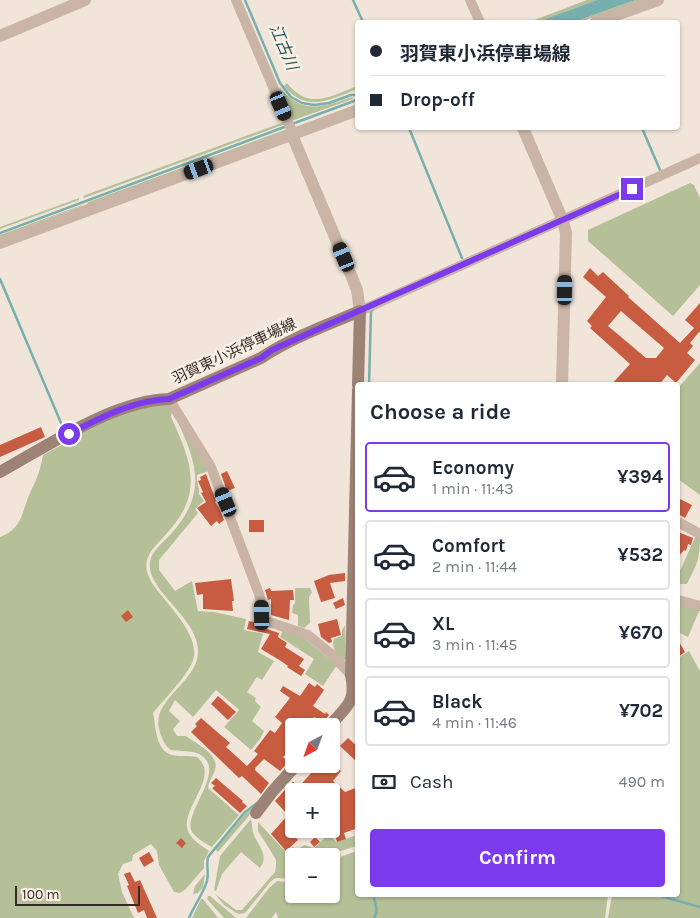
<!DOCTYPE html>
<html lang="en">
<head>
<meta charset="utf-8">
<style>
  :root { --surface:#fff; --page:#f2f2f3; --text:#1f2937; --muted:#747a83; --line:#e0e1e3; --accent:#7c3aed }
  body { margin:0; font-family:Karla,"Noto Sans JP",sans-serif; background:var(--page); color:var(--text); height:100vh; display:flex; flex-direction:column; font-size:19px; white-space:nowrap }
  * { box-sizing:border-box; margin:0 }
  p { font-size:16px; color:var(--muted) }
  .icon { flex:none; width:28px; height:28px; fill:none; stroke:currentColor; stroke-width:2; stroke-linecap:round; stroke-linejoin:round }
  .map { position:relative; flex:1; overflow:hidden }
  .panel { position:absolute; left:355px; top:382px; width:325px; height:515px; display:flex; flex-direction:column; background:var(--surface); border-radius:5px; box-shadow:0 1px 4px #0004 }
  .panel>* { flex:none }
  .top-card { position:absolute; left:355px; top:20px; width:325px; height:110px; border-radius:5px; box-shadow:0 1px 4px #0004; display:grid; align-content:center; height:110px; padding:0 15px; background:var(--surface) }
  .needle { width:32px; rotate:221deg }
  .tools { position:absolute; left:285px; top:718px; display:grid; gap:10px }
  .tools a { display:grid; place-items:center; width:55px; height:55px; border-radius:5px; background:var(--surface); box-shadow:0 1px 4px #0004; font-size:25px }
  .scale { position:absolute; left:15px; bottom:12px; width:125px; box-sizing:border-box; padding-left:5px; border:2px solid #352a26; border-top:0; font-size:14px; line-height:18px; white-space:nowrap; color:#352a26; -webkit-text-stroke:4px #f9efe5; paint-order:stroke }
  .end { position:absolute; width:22px; height:22px; margin:-11px; border:6px solid #7c3aed; background:#fff; box-shadow:0 0 0 2px #fff }
  .from { border-radius:50% }
  .car { position:absolute; width:15px; height:30px; margin:-15px -8px; border-radius:6px; box-shadow:0 0 4px 1px #0007; background:linear-gradient(#222 24%,#8ab4d8 0 40%,#222 0 76%,#8ab4d8 0 86%,#222 0) }
  .top-card b { display:flex; align-items:center; gap:18px; height:48px; font-size:19px }
  .top-card b+b { border-top:1px solid var(--line) }
  .top-card i { width:12px; height:12px; background:var(--text) }
  ul { padding:0; list-style:none }
  li { display:flex; align-items:center; gap:15px; height:70px; margin:0 10px 8px; padding:0 5px; border:2px solid var(--line); border-radius:5px }
  li div { flex:1 }
  li b { display:block; font-size:19px }
  li em { font-style:normal; font-weight:700 }
  li.active { border-color:var(--accent) }
  li>.icon { width:45px; height:45px; stroke-width:1.5 }
  h2 { padding:0 15px; font-size:22px; line-height:60px }
  .pay { display:flex; align-items:center; gap:12px; height:55px; padding:0 15px; font-size:19px }
  .pay p { margin-inline-start:auto }
  .button { display:flex; gap:10px; margin-top:auto; padding:10px 15px }
  .button a { flex:1; height:58px; border-radius:5px; background:var(--accent); color:#fff; font-size:20px; font-weight:700; line-height:58px; text-align:center }
  .map>svg:first-child { display:block }
  .green { fill:#b5c099 }
  .water { fill:#78afae }
  .lines { fill:none; stroke-linecap:round; stroke-linejoin:round }
  .stream { stroke:#78afae; stroke-width:2.5 }
  .building { fill:#c75c41; fill-rule:evenodd }
  .minor { stroke:#c9b4a5; stroke-width:10 }
  .tertiary { stroke:#c9b4a5; stroke-width:12 }
  .secondary { stroke:#9d8376; stroke-width:12 }
  .route { stroke:#7c3aed; stroke-width:6 }
  .labels { text-anchor:middle; dominant-baseline:central; stroke-width:5; stroke-linejoin:round; paint-order:stroke }
  .street-label { font-size:15px; fill:#352a26; stroke:#f9efe5 }
  .water-label { font-size:16px; font-style:italic; fill:#1c5557; stroke:#f9efe5 }
</style>
</head>
<body>
<div class="map">
<svg width="700" height="918" viewBox="0 0 700 918">
  <rect width="100%" height="100%" fill="#f1e5d9"/>
  <path class="green" d="M587 0H597L537 22H529Z
    M635 0H641L580 22H574Z
    M287 83C309 111 331 96 357 86V89C330 100 306 113 284 86Z
    M280 88C302 115 324 107 352 97L353 99 291 121 278 91Z
    M284 122 285 124 84 198 83 196Z
    M287 129 288 131 89 204 86 203Z
    M690 183 694 185 700 198V285L673 316 588 241V230Z
    M79 198V200L0 229V227Z
    M82 205 81 206 0 237V235Z
    M700 363V495L678 479V388Z
    M165 403 172 410 171 417C185 448 201 480 182 513 174 527 162 538 152 550 144 561 145 571 152 583 165 603 204 637 192 663 185 678 164 700 153 713 156 726 155 750 172 755 180 757 189 755 197 757 222 777 177 811 189 833 192 840 202 846 209 851L204 861V868L186 889 180 893 174 892 159 865 157 851 151 844 133 855 132 861 123 864 118 874 122 892 134 918H0V537C23 528 21 513 30 493 37 478 40 472 43 455L71 440 70 437 108 416Z
    M177 420 209 471 197 475C196 482 200 488 199 494L204 501 195 509 198 513 159 560V570L175 591 192 581 198 611 214 612 246 619 244 630 263 634 258 652 274 661 262 680 257 677 247 692 256 698 255 701 261 707 252 721 264 731 260 739 251 750 224 727 239 710 216 690 193 717 175 700 169 711 180 721 173 729 177 736H186C195 743 220 754 215 770 213 776 209 781 208 788L239 815 212 847C206 844 194 837 191 830 185 810 228 769 199 754 191 750 180 752 171 750 166 747 163 741 161 735 146 701 196 685 198 653 200 618 145 590 150 562 151 552 163 542 170 535 207 494 198 466 177 420Z
    M696 535 700 537C700 560 697 564 687 584H678V570L680 571Z
    M295 588H310L312 592 309 597 310 623 304 628 298 626V615L292 613 293 605 295 603Z
    M678 603 700 609 688 637 678 632Z
    M345 625 346 659 344 661C337 654 331 649 334 639L342 636V630Z
    M284 629 299 634 337 665 323 686 305 674 314 659 280 637Z
    M689 651 700 671V918H608L612 895H678V658Z
    M253 808 248 817 218 852 215 849 245 814Z
    M251 819C252 823 252 830 254 835 259 847 269 855 260 868L241 852 222 874 216 891 214 890 220 856Z
    M258 822 283 849 287 850 293 847 297 850 304 845 314 848 327 836H331L336 842 357 835V846L337 852 330 856H294V879L276 878 271 881 245 913 238 914 224 905 215 894 236 910H242L275 872 276 866V860L272 853 258 831Z
    M357 851 358 895H608L605 918H278L276 912 272 918H246L269 888 277 881 294 883V894H331V862L334 859Z
    M205 874 203 887 198 893 193 894 195 886Z
    M208 896H210L236 918H224L207 899Z
    M201 899H203L218 918H192Z"/>
  <path class="water" d="M597 0H635L574 22H537Z"/>
  <g class="lines">
    <path class="stream" d="M245 0 280 83 291 97 302 103 314 105 329 103 351 95H358
      M353 0 363 22
      M292 124 354 101 358 98
      M409 128 462 258
      M642 128 660 170
      M0 233 287 126
      M0 279 64 430
      M369 385 371 311 373 310
      M358 710V720
      M373 895C375 903 379 911 374 918
      M657 895 700 907
      M189 918C194 906 203 894 207 881 209 873 206 866 208 857L244 813 257 803"/>
  </g>
  <path class="building" d="M590 268 598 276 603 272 629 296 628 297 680 343 694 328 685 320 700 303V333L699 332 690 343 693 346 687 353 695 360 676 383 667 375 659 385H611L630 364 590 328 592 326 587 321 606 297 583 277ZM621 311 664 348 656 358H646L608 326Z
    M41 427 45 437 0 457V445Z
    M227 471 235 488 227 491 221 474Z
    M206 474 216 501 215 502 219 508 224 520 219 524 217 521 211 526 197 508 206 502 201 493 203 492 198 481 201 480 200 477Z
    M678 498 692 505 685 518 678 514Z
    M249 520H264V532H249Z
    M678 532 693 538 691 545 688 544 686 551 684 550 678 557Z
    M345 573V581L330 583 335 598 321 602 314 581 329 575Z
    M231 579 234 601H232L233 611 203 609V594L197 595 195 583Z
    M270 588 271 591 293 590 294 600H290L289 620 271 615V599L268 600 265 590Z
    M343 598 345 605 336 609 333 603Z
    M128 610 133 617 126 622 121 616Z
    M337 619 341 635 331 638 332 642 329 643 321 637 318 624Z
    M249 621 259 623 264 628 279 633 278 637 287 643 285 647 304 659 299 666 305 670 301 676 287 667 288 666 281 661 261 649 270 634 247 629Z
    M678 640 685 652 678 657Z
    M309 683 315 687 317 684 324 690 313 706 325 714 326 712 329 715 323 723 314 717 307 726H294V746L283 757 288 762 280 771 264 759 255 768V770L269 783 261 794 242 776 239 778 191 732 197 726 195 724 201 718 230 743 226 747 247 766 258 754 254 751 270 730 275 733 282 723 275 717 290 698 280 691 283 686 300 696Z
    M218 696 236 712 228 720 211 704Z
    M348 738 358 747V750L355 753 358 758V763L340 746Z
    M331 756 340 763 336 767 341 771 333 781 345 792 358 787V828L344 833 346 839 337 842 331 823V791H294V821H292L293 822 286 829H301L294 835 298 840 286 851 271 834 288 815 275 801 291 783 294 782V786L297 789 312 772 305 766V764H331Z
    M216 778 243 801 242 802 247 806 240 813 212 788 215 786 211 783Z
    M315 837 320 842 314 847 310 842Z
    M181 838 186 843 182 848 176 843Z
    M149 852 154 861 144 867 139 858Z
    M130 872 135 882 140 880 157 918H147L144 910 138 913 127 886 129 885 124 874Z"/>
  <g class="lines">
    <path class="minor" d="M236 0 291 129 292 135
      M470 0 480 22
      M360 311C473 259 587 210 700 158
      M169 399 211 467 259 594C262 603 261 613 266 621L308 635 330 653 351 675
      M678 522 700 534
      M678 600 700 606"/>
    <path class="tertiary" d="M596 22 658 0
      M0 36 85 0
      M523 128 563 221 566 233 562 385
      M292 135 351 275 357 290 360 311
      M0 243 358 110"/>
    <path class="secondary" d="M0 472C47 446 115 400 169 399L261 358C291 338 327 325 360 311L358 385
      M330 726C346 706 357 703 351 675L358 390
      M256 813 272 792 297 764"/>
  </g>
  <g class="lines">
    <path class="route" d="M69 434C100 418 133 400 169 399L261 358 272 350 325 326 632 189"/>
  </g>
  <g class="labels">
    <g class="street-label">
      <text transform="translate(234 351) rotate(-25)">羽賀東小浜停車場線</text>
    </g>
    <g class="water-label">
      <text transform="translate(284 47) rotate(67)">江古川</text>
    </g>
  </g>
</svg>
<div class="tools">
<a><svg class="needle" viewBox="-14 -14 28 28"><path d="M0-13l5 13h-10z" fill="#e53935"/><path d="M0 13l5-13h-10z" fill="#747a83"/></svg></a>
<a>+</a>
<a>−</a>
</div>
<div class="scale">100 m</div>
<i class="end from" style="left:69px;top:434px"></i>
<i class="end" style="left:632px;top:189px"></i>
<i class="car" style="left:281px;top:106px;rotate:157deg"></i>
<i class="car" style="left:199px;top:169px;rotate:250deg"></i>
<i class="car" style="left:344px;top:257px;rotate:337deg"></i>
<i class="car" style="left:565px;top:290px;rotate:1deg"></i>
<i class="car" style="left:226px;top:502px;rotate:337deg"></i>
<i class="car" style="left:262px;top:615px;rotate:359deg"></i>
<div class="top-card">
<b><i class="from"></i>羽賀東小浜停車場線</b>
<b><i></i>Drop-off</b>
</div>
<section class="panel">
<h2>Choose a ride</h2>
<ul>
<li class="active"><svg class="icon" aria-label="car" viewBox="0 0 24 24"><path d="M5 17H2v-5l4-1 3-4h7l3 4 3 1v5h-3M9 17h6M6 11h13"/><circle cx="7" cy="17" r="2"/><circle cx="17" cy="17" r="2"/></svg><div><b>Economy</b><p>1 min · 11:43</p></div><em>¥394</em></li>
<li><svg class="icon" aria-label="car" viewBox="0 0 24 24"><path d="M5 17H2v-5l4-1 3-4h7l3 4 3 1v5h-3M9 17h6M6 11h13"/><circle cx="7" cy="17" r="2"/><circle cx="17" cy="17" r="2"/></svg><div><b>Comfort</b><p>2 min · 11:44</p></div><em>¥532</em></li>
<li><svg class="icon" aria-label="car" viewBox="0 0 24 24"><path d="M5 17H2v-5l4-1 3-4h7l3 4 3 1v5h-3M9 17h6M6 11h13"/><circle cx="7" cy="17" r="2"/><circle cx="17" cy="17" r="2"/></svg><div><b>XL</b><p>3 min · 11:45</p></div><em>¥670</em></li>
<li><svg class="icon" aria-label="car" viewBox="0 0 24 24"><path d="M5 17H2v-5l4-1 3-4h7l3 4 3 1v5h-3M9 17h6M6 11h13"/><circle cx="7" cy="17" r="2"/><circle cx="17" cy="17" r="2"/></svg><div><b>Black</b><p>4 min · 11:46</p></div><em>¥702</em></li>
</ul>
<div class="pay"><svg class="icon" aria-label="cash" viewBox="0 0 24 24"><path d="M3 7h18v10H3z"/><circle cx="12" cy="12" r="2"/></svg>Cash<p>490 m</p></div>
<div class="button"><a>Confirm</a></div>
</section>
</div>
</body>
</html>
